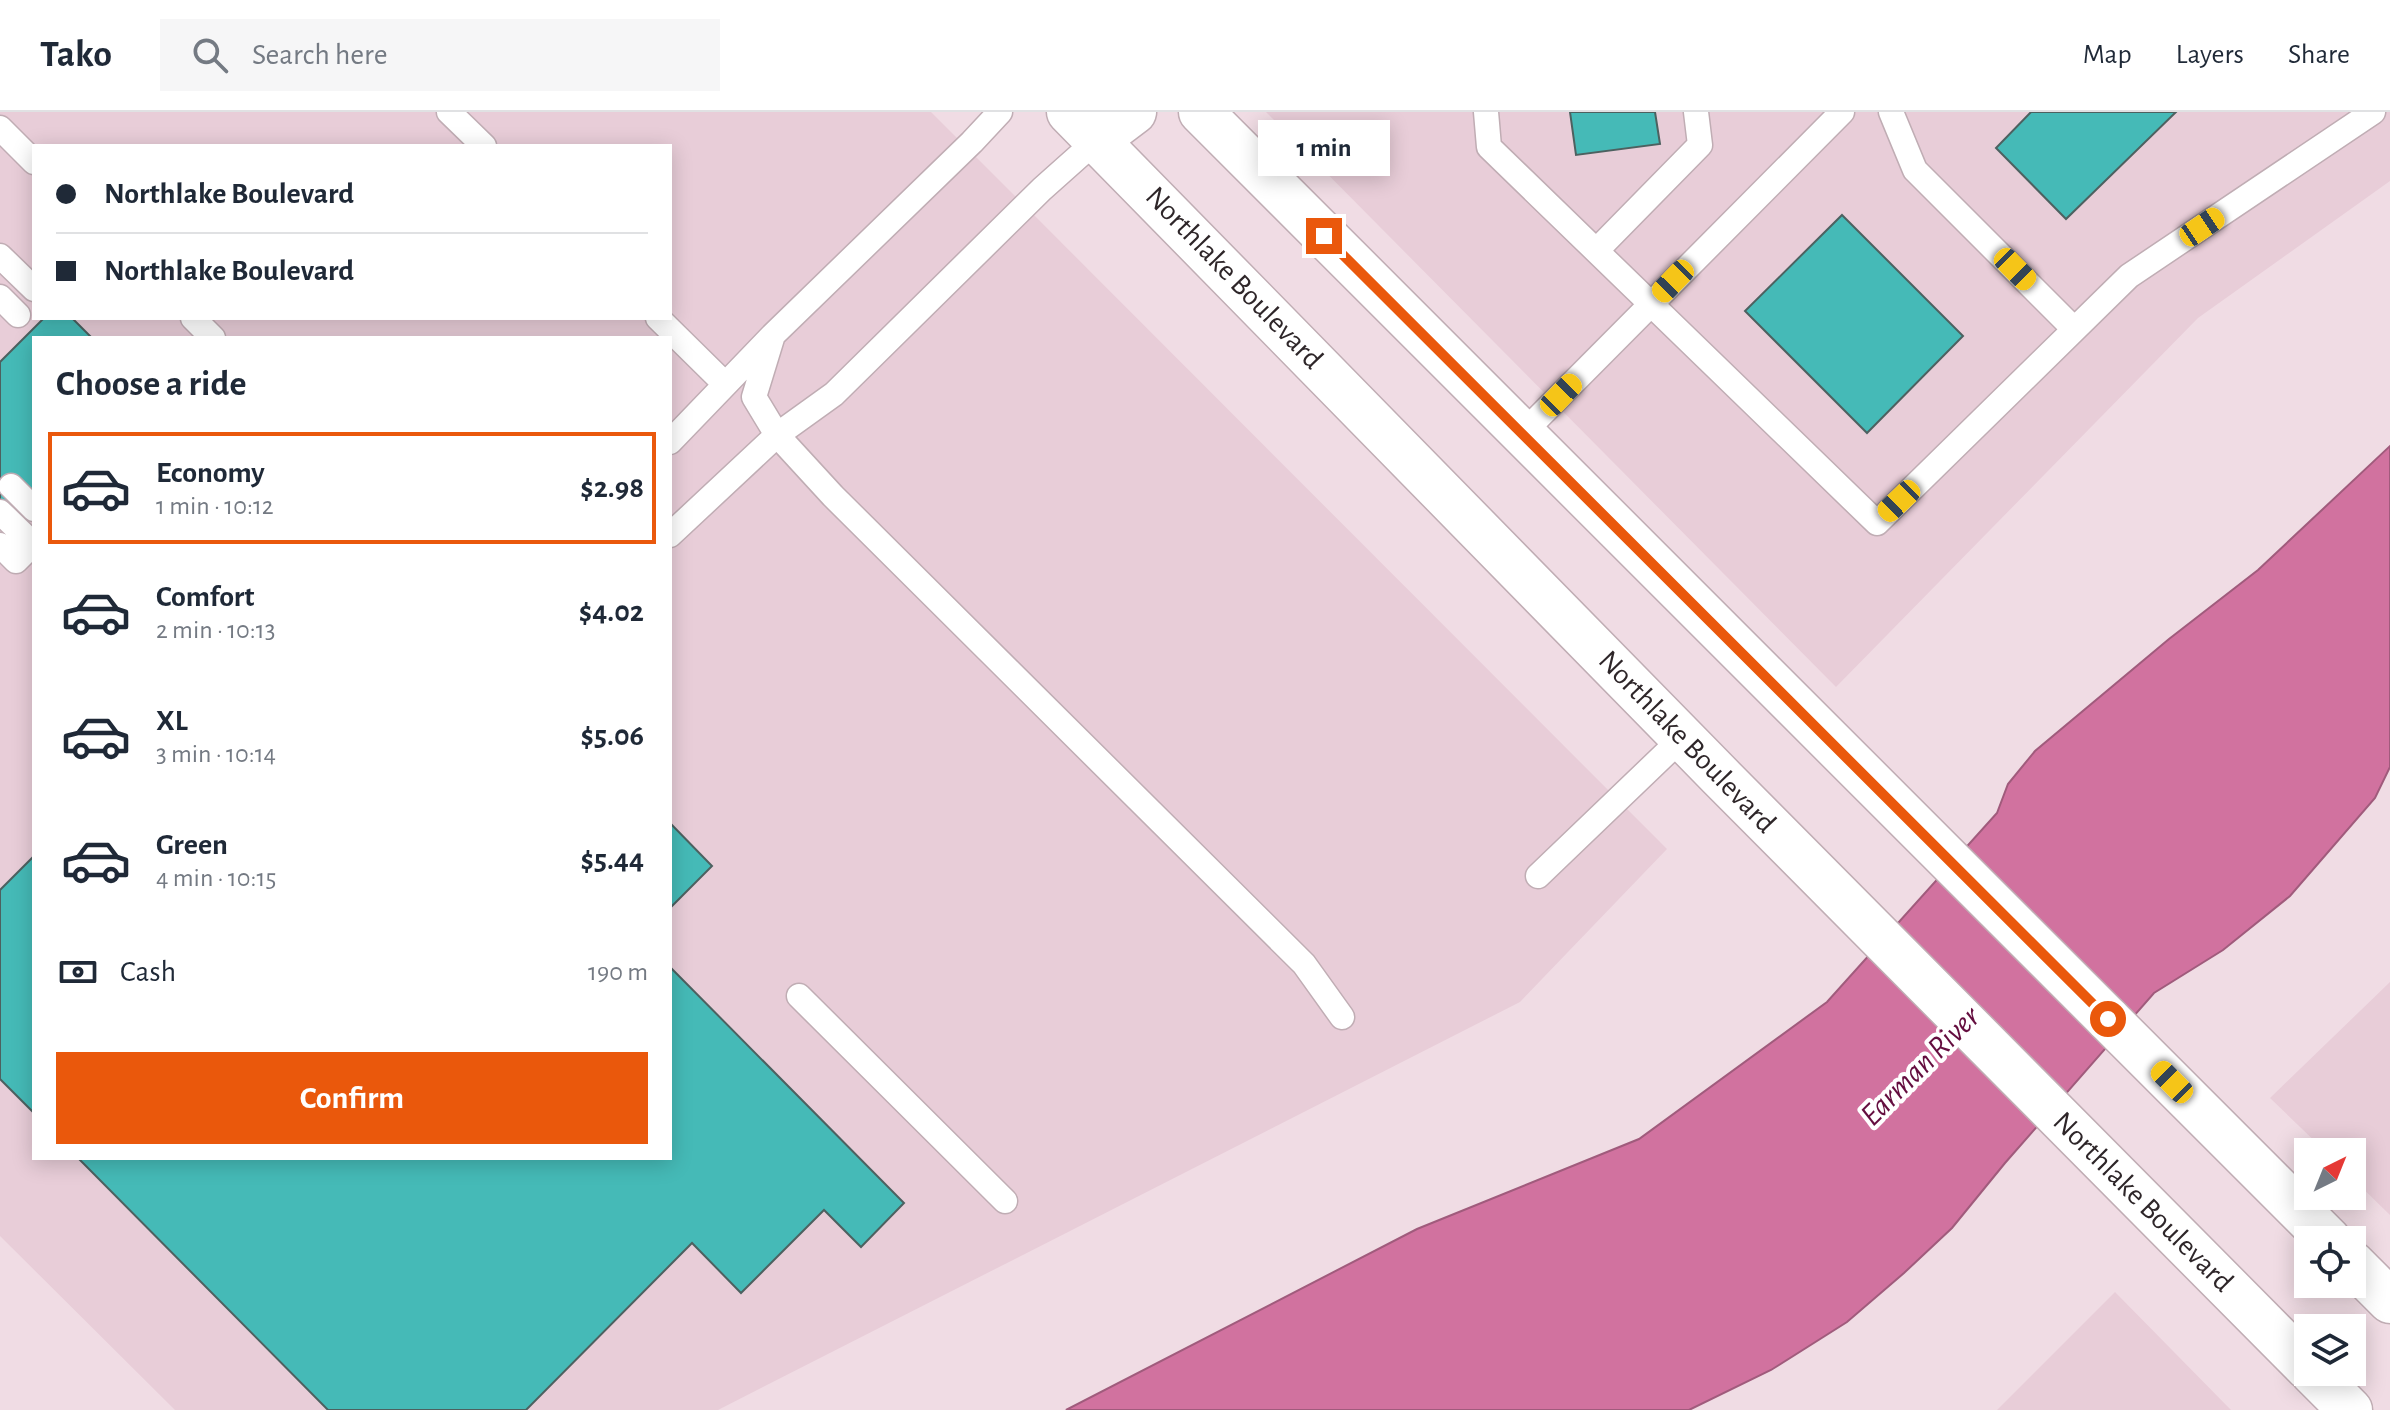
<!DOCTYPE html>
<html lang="en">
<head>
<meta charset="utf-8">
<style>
  :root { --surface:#fff; --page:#f6f6f7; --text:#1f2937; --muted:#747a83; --line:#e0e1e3; --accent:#ea580c }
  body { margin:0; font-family:"Alegreya Sans",sans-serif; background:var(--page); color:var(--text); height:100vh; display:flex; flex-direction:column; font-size:30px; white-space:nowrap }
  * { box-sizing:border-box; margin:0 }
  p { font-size:26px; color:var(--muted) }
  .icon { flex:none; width:44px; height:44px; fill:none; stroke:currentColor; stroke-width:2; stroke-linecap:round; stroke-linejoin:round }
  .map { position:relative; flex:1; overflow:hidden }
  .side { position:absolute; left:32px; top:224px; width:640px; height:824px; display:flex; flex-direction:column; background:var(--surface); border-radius:0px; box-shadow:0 4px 20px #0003 }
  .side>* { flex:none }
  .guide { position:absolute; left:32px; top:32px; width:640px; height:176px; border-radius:0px; box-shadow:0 4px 20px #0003; display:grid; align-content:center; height:176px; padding:0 24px; background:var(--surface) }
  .needle { width:52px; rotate:43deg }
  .fabs { position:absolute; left:2294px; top:1026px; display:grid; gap:16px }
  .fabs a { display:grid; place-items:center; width:72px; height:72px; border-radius:0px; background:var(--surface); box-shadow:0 4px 20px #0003; font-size:40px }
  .end { position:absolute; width:36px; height:36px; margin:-18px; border:10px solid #ea580c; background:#fff; box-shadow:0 0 0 4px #fff }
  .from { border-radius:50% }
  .bubble { position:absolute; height:56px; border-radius:0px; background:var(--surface); box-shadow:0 4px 20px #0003; font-size:26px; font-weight:600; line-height:56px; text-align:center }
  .car { position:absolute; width:24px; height:48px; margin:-24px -12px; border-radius:10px; box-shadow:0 0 6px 2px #0007; background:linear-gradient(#f5c518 24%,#345 0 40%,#f5c518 0 76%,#345 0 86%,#f5c518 0) }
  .guide b { display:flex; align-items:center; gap:28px; height:76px; font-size:30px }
  .guide b+b { border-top:2px solid var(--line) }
  .guide i { width:20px; height:20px; background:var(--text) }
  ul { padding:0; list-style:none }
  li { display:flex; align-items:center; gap:24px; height:112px; margin:0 16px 12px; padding:0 8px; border:4px solid transparent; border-radius:0px }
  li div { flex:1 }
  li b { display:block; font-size:30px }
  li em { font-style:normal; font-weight:600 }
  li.active { border-color:var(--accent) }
  li>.icon { width:72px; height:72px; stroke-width:1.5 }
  h2 { padding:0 24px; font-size:36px; line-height:96px }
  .pay { display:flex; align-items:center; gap:20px; height:88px; padding:0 24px; font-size:30px }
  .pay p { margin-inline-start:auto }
  .primary-button { display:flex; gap:16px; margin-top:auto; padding:16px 24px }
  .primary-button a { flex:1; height:92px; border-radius:0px; background:var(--accent); color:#fff; font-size:32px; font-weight:600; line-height:92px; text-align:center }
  header { display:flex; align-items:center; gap:48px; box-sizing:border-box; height:112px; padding:0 40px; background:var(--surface); border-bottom:2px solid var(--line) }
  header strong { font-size:38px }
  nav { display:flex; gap:44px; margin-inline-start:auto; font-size:28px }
  .search { width:560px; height:72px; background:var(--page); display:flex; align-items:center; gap:20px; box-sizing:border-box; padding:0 28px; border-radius:0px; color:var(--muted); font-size:30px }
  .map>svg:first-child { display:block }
  .built { fill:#e8cdd8; fill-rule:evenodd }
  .water { fill:#d1729f; stroke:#a05b7c; stroke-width:2 }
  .building { fill:#45bab7; stroke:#4d6160; stroke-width:2 }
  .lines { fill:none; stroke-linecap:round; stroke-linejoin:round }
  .lane-casing { stroke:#c0adb4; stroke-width:27 }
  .secondary-casing { stroke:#c0adb4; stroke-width:47 }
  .lane { stroke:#fff; stroke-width:24 }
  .secondary { stroke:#fff; stroke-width:44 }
  .route { stroke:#ea580c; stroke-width:10 }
  .labels { text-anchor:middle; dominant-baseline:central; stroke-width:8; stroke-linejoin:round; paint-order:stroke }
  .street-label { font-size:30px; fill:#2e2629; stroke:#fff }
  .water-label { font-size:32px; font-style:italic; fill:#640d3f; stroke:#fff }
</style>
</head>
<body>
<header>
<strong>Tako</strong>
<div class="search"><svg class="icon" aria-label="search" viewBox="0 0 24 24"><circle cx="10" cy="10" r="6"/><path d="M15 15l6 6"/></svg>Search here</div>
<nav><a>Map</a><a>Layers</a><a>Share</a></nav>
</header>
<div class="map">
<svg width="2390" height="1298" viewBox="0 0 2390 1298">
  <rect width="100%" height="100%" fill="#f0dce4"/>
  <path class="built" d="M0 0H931L1667 737 1520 890 718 1298H175L0 1124ZM34 34H670V206H34ZM34 226H670V1046H34Z
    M1266 0H2390V69L2198 206 1836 575Z
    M2390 870V1103L2352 1066V1040H2326L2270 986Z
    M2115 1180 2231 1298H1997Z"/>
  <path class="water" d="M2390 334V655L2375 686 2290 784 2223 838 2154 881 2005 1051 1952 1116 1904 1161 1847 1210 1771 1258 1689 1298H1066L1417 1117 1639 1027 1827 890 1997 701 2008 672 2035 639 2169 527 2258 458Z"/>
  <path class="building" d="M1570 0H1655L1660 32 1576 43Z
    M2031 0H2176L2066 107 1996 36Z
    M1842 103 1963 224 1867 321 1745 199Z
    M44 206H72L92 226H34V381L0 415V250Z
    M670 711 712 754 670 796Z
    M34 744V1001L0 967V778Z
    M670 855 904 1091 861 1135 824 1098 741 1181 692 1131 526 1298H328L78 1046H670Z"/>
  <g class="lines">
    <defs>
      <path id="lane" d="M449 0 484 34
        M1486 0 1489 35 1877 411 2129 164 2373 0
        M1891 0 1915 58 2074 217
        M0 16 34 50
        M1597 138 1700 33 1696 0
        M0 144 34 177
        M0 185 18 203
        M193 206 213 226
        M658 206 725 272
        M773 223 754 285 777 323 833 384 1304 852 1342 905
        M1521 323 1842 0
        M670 330 773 223 972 30 1000 0
        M11 374 34 397
        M0 400 33 432
        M670 423 777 323 834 282 1042 77 1097 28
        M0 433 16 449 34 431
        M1538 764 1683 625
        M799 884 1005 1089"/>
      <path id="secondary" d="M1069 0 1721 665 2308 1256
        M1201 0 2329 1128
        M1097 28 1134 0
        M2352 1151 2390 1189
        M2312 1260 2350 1298"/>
    </defs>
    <use href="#lane" class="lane-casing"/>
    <use href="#secondary" class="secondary-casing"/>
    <use href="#lane" class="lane"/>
    <use href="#secondary" class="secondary"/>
  </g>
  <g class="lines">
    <path class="route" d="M1324 124 2108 907"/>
  </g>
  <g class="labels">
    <g class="street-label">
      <text transform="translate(1234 166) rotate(46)">Northlake Boulevard</text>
      <text transform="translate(1687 630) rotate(46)">Northlake Boulevard</text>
      <text transform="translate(2143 1090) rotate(45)">Northlake Boulevard</text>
    </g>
    <g class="water-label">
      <text transform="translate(1920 954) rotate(-45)">Earman River</text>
    </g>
  </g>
</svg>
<div class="fabs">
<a><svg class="needle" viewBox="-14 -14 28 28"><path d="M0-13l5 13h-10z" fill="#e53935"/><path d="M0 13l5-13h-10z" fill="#747a83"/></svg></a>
<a><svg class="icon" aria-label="locate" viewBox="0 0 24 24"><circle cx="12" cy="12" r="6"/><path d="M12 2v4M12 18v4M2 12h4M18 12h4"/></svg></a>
<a><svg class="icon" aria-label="layers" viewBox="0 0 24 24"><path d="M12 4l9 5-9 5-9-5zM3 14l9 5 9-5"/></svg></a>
</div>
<i class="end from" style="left:2108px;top:907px"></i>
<i class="end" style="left:1324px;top:124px"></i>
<div class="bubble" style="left:1258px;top:8px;width:132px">1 min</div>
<i class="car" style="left:2202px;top:115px;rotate:56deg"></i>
<i class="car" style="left:2015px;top:157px;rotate:135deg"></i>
<i class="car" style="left:1673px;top:169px;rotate:224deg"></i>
<i class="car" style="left:1561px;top:283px;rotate:44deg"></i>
<i class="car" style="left:1899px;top:389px;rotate:226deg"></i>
<i class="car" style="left:2172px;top:970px;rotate:315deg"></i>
<div class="guide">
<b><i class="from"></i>Northlake Boulevard</b>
<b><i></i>Northlake Boulevard</b>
</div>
<section class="side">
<h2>Choose a ride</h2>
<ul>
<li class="active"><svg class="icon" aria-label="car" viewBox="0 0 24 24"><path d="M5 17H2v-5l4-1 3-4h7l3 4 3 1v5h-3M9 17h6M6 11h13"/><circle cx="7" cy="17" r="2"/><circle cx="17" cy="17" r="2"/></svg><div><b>Economy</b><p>1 min · 10:12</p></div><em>$2.98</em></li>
<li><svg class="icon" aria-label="car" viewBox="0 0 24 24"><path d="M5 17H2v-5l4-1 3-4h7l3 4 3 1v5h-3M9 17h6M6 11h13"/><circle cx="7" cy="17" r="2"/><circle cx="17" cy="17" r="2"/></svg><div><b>Comfort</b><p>2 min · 10:13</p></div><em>$4.02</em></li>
<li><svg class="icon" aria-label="car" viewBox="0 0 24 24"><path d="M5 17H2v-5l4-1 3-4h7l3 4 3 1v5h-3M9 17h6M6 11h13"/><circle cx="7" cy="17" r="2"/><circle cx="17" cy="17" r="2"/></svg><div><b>XL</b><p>3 min · 10:14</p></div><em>$5.06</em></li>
<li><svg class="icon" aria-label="car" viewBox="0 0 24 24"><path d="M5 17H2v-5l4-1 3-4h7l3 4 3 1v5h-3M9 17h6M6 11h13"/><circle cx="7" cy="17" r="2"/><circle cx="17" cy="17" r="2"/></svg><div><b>Green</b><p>4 min · 10:15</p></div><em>$5.44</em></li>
</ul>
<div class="pay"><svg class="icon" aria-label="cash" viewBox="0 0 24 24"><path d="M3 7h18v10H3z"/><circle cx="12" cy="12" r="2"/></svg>Cash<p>190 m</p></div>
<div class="primary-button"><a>Confirm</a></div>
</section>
</div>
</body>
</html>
